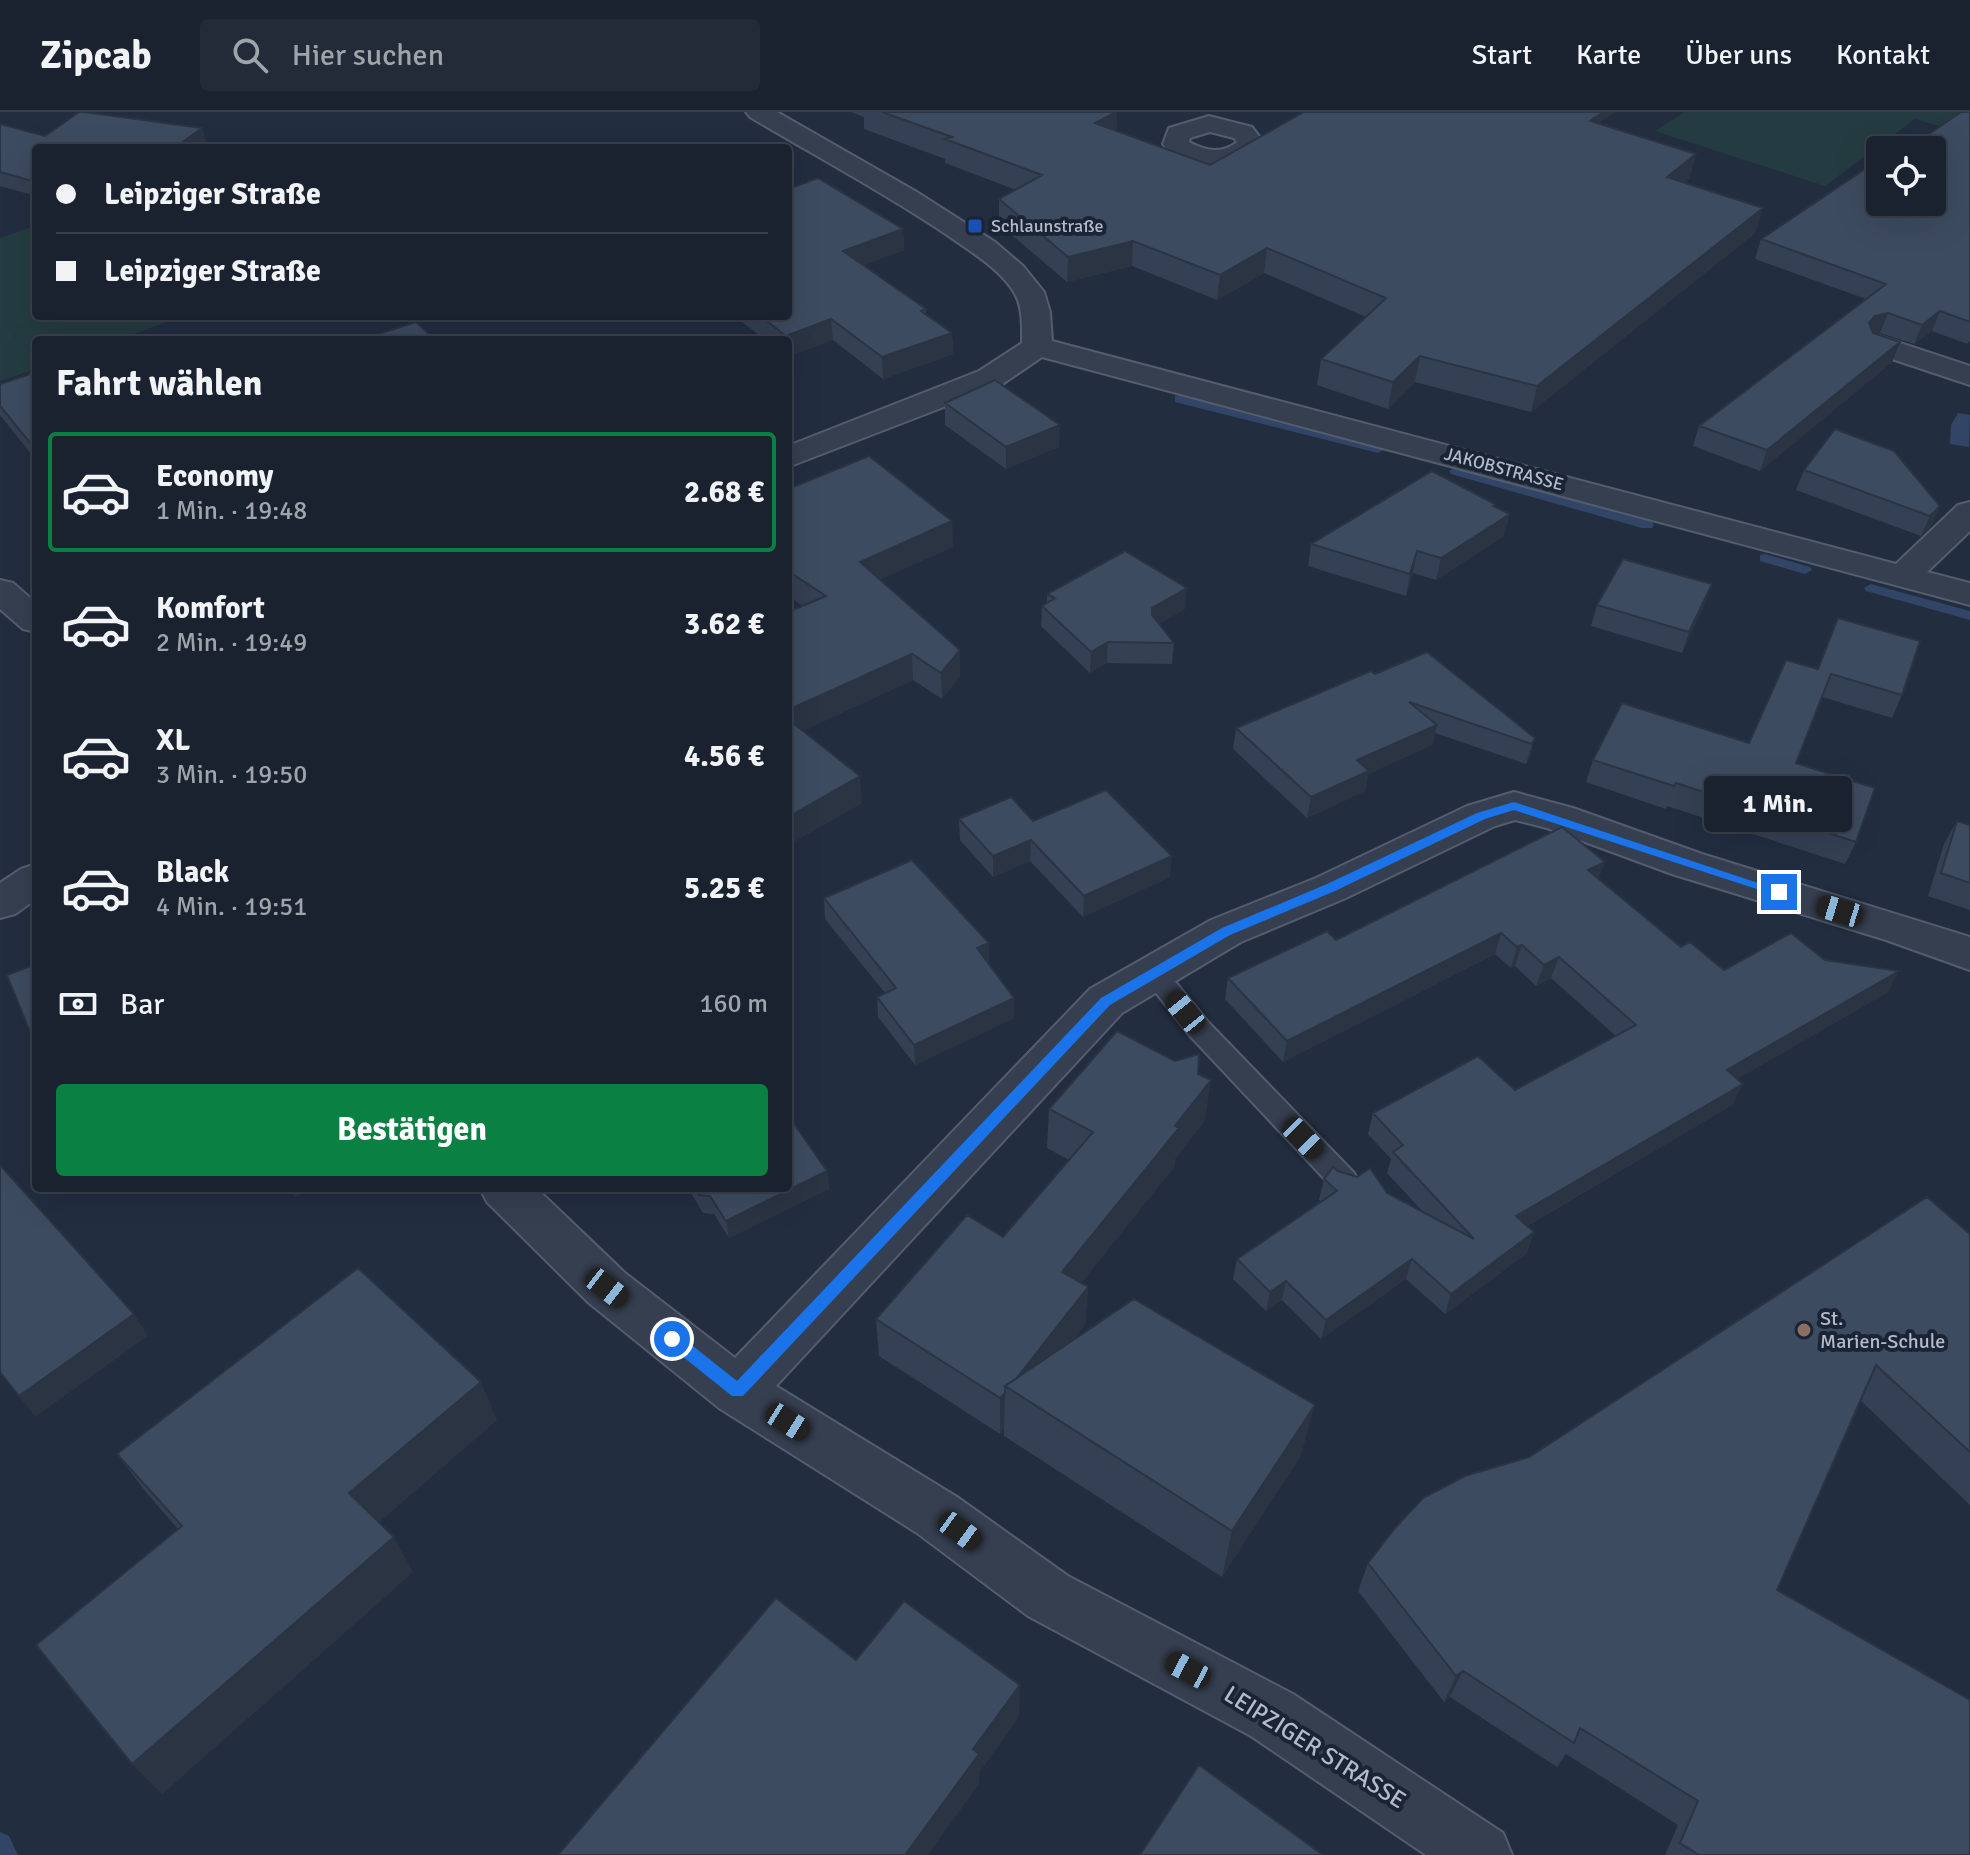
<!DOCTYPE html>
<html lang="de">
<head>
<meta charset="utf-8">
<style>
  :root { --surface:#1a2230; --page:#232a38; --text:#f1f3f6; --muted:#9fa4ab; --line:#383f4c; --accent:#0b8043 }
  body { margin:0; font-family:Signika,sans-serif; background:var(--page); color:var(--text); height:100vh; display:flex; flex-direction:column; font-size:30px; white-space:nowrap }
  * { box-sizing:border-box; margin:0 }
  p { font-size:26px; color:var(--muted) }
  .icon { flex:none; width:44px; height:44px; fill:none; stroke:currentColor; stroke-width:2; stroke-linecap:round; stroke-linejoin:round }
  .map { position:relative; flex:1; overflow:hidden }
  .panel { position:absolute; left:32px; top:224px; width:760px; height:856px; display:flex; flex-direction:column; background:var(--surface); border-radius:8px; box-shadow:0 8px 32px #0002,0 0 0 2px var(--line) }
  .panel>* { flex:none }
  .hud { position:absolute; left:32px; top:32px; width:760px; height:176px; border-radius:8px; box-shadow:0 8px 32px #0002,0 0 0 2px var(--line); display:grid; align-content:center; height:176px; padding:0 24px; background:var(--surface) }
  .controls { position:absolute; left:1866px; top:24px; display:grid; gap:16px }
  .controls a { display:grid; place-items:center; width:80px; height:80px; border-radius:8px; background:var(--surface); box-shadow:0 8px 32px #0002,0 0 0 2px var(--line); font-size:40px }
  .end { position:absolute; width:36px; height:36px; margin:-18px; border:10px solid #1a73e8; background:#fff; box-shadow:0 0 0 4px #fff }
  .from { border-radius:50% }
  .bubble { position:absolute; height:56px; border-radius:8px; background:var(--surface); box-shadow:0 8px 32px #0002,0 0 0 2px var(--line); font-size:26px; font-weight:700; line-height:56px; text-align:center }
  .car { position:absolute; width:24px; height:48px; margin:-24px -12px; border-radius:10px; box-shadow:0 0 6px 2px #0007; background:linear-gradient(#222 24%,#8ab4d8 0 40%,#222 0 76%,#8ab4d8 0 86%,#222 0) }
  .hud b { display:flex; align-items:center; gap:28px; height:76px; font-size:30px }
  .hud b+b { border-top:2px solid var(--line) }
  .hud i { width:20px; height:20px; background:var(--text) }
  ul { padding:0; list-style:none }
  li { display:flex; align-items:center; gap:24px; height:120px; margin:0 16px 12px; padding:0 8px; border:4px solid transparent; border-radius:8px }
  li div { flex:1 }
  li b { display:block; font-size:30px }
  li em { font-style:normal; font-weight:700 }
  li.current { border-color:var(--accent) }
  li>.icon { width:72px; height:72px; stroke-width:1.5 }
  h2 { padding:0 24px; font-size:36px; line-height:96px }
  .pay { display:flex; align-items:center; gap:20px; height:88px; padding:0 24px; font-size:30px }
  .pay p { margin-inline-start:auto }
  .primary-button { display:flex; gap:16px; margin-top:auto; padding:16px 24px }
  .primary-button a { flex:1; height:92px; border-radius:8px; background:var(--accent); color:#fff; font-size:32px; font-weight:700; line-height:92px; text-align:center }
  header { display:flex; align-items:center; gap:48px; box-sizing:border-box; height:112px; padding:0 40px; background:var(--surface); border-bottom:2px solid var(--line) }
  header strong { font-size:38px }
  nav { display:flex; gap:44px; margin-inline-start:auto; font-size:28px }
  .search { width:560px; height:72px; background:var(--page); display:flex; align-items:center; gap:20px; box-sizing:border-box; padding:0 28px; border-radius:8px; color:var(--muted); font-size:30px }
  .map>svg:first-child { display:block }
  .green { fill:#243c41 }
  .water { fill:#324567 }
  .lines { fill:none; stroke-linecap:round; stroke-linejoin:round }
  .stream { fill:#324567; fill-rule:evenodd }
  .lane-casing { stroke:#545d6e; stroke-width:4 }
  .street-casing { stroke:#545d6e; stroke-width:4 }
  .lane { fill:#363f50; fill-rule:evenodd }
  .street { fill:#363f50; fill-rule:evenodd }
  .wall { fill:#344053 }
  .shaded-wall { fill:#2b3443 }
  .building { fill:#3d4b60; stroke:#2b3443; stroke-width:2 }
  .route { fill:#1a73e8 }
  .transit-dot { fill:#1a4fb4; stroke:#1b2435; stroke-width:3 }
  .education-dot { fill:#8d6e63; stroke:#1b2435; stroke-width:3 }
  .labels { text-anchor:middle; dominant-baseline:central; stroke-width:8; stroke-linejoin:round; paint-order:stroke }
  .far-poi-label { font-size:18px; fill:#b2bacb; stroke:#1b2435; text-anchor:start }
  .far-street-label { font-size:18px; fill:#b2bacb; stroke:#1b2435 }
  .poi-label { font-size:20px; fill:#b2bacb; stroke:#1b2435; text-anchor:start }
  .near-street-label { font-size:24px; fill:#b2bacb; stroke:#1b2435 }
</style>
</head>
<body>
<header>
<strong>Zipcab</strong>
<div class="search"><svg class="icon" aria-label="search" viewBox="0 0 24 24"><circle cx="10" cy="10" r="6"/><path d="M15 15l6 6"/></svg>Hier suchen</div>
<nav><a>Start</a><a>Karte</a><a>Über uns</a><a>Kontakt</a></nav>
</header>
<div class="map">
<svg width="1970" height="1743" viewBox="0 0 1970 1743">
  <rect width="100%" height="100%" fill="#222d40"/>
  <path class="green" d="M1685 0H1970V23L1915 7 1825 74 1655 19Z
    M36 113V204H184L117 228H36V257L0 269V126Z"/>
  <path class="water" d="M1958 301 1970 303 1969 335 1950 332 1951 313Z"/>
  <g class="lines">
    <path class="stream" d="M1180 283 1383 334 1385 337 1378 341 1175 290V284Z
      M1456 355 1652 410 1654 413 1652 416H1642L1451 362 1449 359Z
      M1765 442 1810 455 1812 458 1805 462 1760 449V443Z
      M1871 472 1970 499V508L1866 479 1864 476Z
      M0 1720 9 1724 18 1743H0Z"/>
    <defs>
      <path id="lane" d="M1155 853 1164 856 1209 911 1354 1061 1358 1069 1354 1077 1344 1081 1334 1077 1191 925 1142 863 1146 856Z"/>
      <path id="street" d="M746 0H777L915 79 995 130 1023 154 1044 180 1050 200 1052 229 1896 452 1958 393 1970 390V419L1927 460 1970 471V493L1042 245 1001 273 788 355V334L979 259 1022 231C1022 215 1023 196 1015 182 1003 160 977 144 956 129 890 84 819 46 750 5Z
        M1209 4 1252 15 1264 31C1244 60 1184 63 1163 32L1169 16ZM1210 20 1234 26 1237 30C1222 42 1206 39 1189 30L1190 26Z
        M1879 224 1970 254V273L1868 239 1864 233 1868 227Z
        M0 468 13 471 36 491V520L23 517 0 497Z
        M1514 680 1573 696 1702 742 1970 825V858L1886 828 1672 762 1547 716 1515 708 1495 714 1346 786 1241 830 1122 901 776 1274 957 1385 1068 1464 1293 1582 1503 1721 1512 1743H1426L1251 1624 1028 1504 917 1421 719 1296 589 1191 487 1090 480 1076H536L625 1161 735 1246 1090 877 1211 808 1316 766 1467 694Z
        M36 752V787L15 802 0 806V771L21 757Z"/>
    </defs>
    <use href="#lane" class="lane-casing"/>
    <use href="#street" class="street-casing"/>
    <use href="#lane" class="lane"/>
    <use href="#street" class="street"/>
  </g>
  <path class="wall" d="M851 0H1117L1116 19 1210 53 1600 10 1599 12 1696 42 1689 67 1684 71 1763 96 1755 121 1531 300 1415 270 1388 297 1317 273 1321 247 1366 205 1264 161 1217 188 1132 154 1067 170 999 112V87L1016 78 945 51V47L864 17V5Z
    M1970 0V229L1967 232 1932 219 1914 232 1880 221 1877 222 1900 230 1892 250 1760 359 1693 334 1699 314 1866 187 1755 147 1761 127 1880 90Z
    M0 12 45 24 207 31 200 36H36V84L0 74Z
    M903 117 904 138 863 153 926 197V202L952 221 953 242 883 267 833 228H766L734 204H788Z
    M36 260V348L0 303V272Z
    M945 291 1059 335 1006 357 945 313Z
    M1804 358 1940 394 1931 414 1921 424 1796 378Z
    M788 377 953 435 880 467 960 538V564L942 587 913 568 802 619 862 691 788 733 803 494 788 484Z
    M1495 392V395L1504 424 1436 468 1413 461 1406 484 1308 454 1311 432Z
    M1712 472 1704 493 1682 541 1591 514 1597 493Z
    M1047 482 1185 497 1159 512 1174 531 1172 552 1107 551 1090 561 1041 514 1042 494 1047 491Z
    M1838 506 1902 583 1892 606 1822 585 1796 651 1856 730 1845 752 1667 694 1666 697 1586 670 1593 648 1749 631 1817 557Z
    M1375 562 1535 626 1529 647 1526 652 1435 621 1432 633 1368 662 1365 679 1307 706 1233 637 1236 616Z
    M959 707 1033 709 1170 765 1083 805 1030 749 993 765 960 728Z
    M1957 709 1970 713V798L1928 784 1944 732Z
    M1599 767 1681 835 1724 858 1825 848 1888 880 1737 967 1743 972 1732 993 1527 1114V1141L1445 1202 1406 1167 1321 1227 1282 1188 1266 1199 1233 1167 1237 1147 1321 1089 1319 1088 1324 1067 1338 1059 1387 1081 1423 1100 1387 1061 1391 1047 1368 1022 1373 1001 1515 978 1616 924 1551 866 1536 874 1515 854 1511 856 1495 842 1283 950 1225 887 1228 866 1336 828Z
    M824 786 989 831V852L1014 906 915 953 878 905 877 885 885 881 825 807Z
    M1198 962 1205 1008 1175 1047 1174 1055 1081 1171 1088 1175 1085 1213 1073 1228 1301 1343 1222 1465 1004 1324V1317L1000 1322 879 1244 876 1207 1003 1125 1069 1048 1047 1036 1049 997Z
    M827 1059 829 1077 729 1126 714 1102 703 1101 688 1076H788Z
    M1970 1122V1393L1861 1289 1777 1478 1970 1743H1665L1678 1713 1566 1642 1557 1655 1450 1585 1444 1590 1358 1479 1368 1451 1529 1345Z
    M497 1308 379 1410 413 1460 162 1682 178 1417 145 1379 117 1342Z"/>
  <path class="shaded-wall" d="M1117 0 1116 23 1095 11Z
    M1589 0H1615L1600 10 1596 25 1584 33Z
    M202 16 207 31 200 36H174Z
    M1696 42 1689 67 1660 90 1667 65Z
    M1763 96 1755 121 1531 300 1537 274Z
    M903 117 904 138 844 160 843 139Z
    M1133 129 1132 154 1067 170 1068 145Z
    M1267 136 1264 161 1217 188 1220 163Z
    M1940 199 1932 219 1914 232 1922 213Z
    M1888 201 1880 221 1867 224 1869 211 1875 204Z
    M831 207 833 228 788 245V228H786V224Z
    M952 221 953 242 883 267 882 245Z
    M1900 230 1892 250 1760 359 1767 338Z
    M1420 244 1415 270 1388 297 1393 270Z
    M1060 313 1059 335 1006 357V335Z
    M1940 394 1931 414 1921 424 1930 404Z
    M1510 402 1504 424 1436 468 1441 446Z
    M952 409 953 435 862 476 860 450Z
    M1417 439 1413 461 1406 484 1410 462Z
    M1712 472 1704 493 1682 541 1689 520Z
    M1187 476 1185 497 1150 517 1152 496Z
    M1108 530 1107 551 1090 561 1091 540Z
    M960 538V564L942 587 941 561Z
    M912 542 913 568 788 626V598Z
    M1437 613 1432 633 1368 662 1365 679 1307 706 1311 685 1357 648Z
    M1535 626 1529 647 1526 652 1532 632Z
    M860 664 862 691 788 733V705Z
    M1031 728 1030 749 993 765V744Z
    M1172 744 1170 765 1083 805 1084 784Z
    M1605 750 1597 771 1588 758Z
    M1501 821 1495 842 1283 950 1287 929Z
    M989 831V852L977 836Z
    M1522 833 1515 854 1511 856 1517 835Z
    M1559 845 1551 866 1536 874 1544 853Z
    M1899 859 1888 880 1717 979 1727 958Z
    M1014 886V906L915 953 914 933Z
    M1211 968 1205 1008 1175 1047 1174 1055 1060 1198 1062 1160 1175 1014Z
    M1743 972 1732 993 1509 1124 1516 1104Z
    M827 1059 829 1077 729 1126 726 1109Z
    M291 1076H314L295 1085Z
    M1534 1120 1527 1141 1445 1202 1451 1182Z
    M1412 1147 1406 1167 1321 1227 1326 1208Z
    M1286 1169 1282 1188 1266 1199 1270 1180Z
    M1088 1175 1085 1213 1026 1288 1008 1276Z
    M134 1202 148 1224 35 1305 19 1284Z
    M481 1270 497 1308 370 1418 349 1381Z
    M1005 1281 1004 1317 1000 1322V1286Z
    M1315 1293 1301 1343 1222 1465 1232 1419Z
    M394 1425 413 1460 162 1682 132 1652Z
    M1463 1559 1450 1585 1444 1590 1456 1564Z
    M1020 1573 1019 1605 979 1661V1672L928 1743H905L973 1637Z"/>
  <path class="building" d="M79 0H84L202 16 174 36H36V70L0 60V12L45 24Z
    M882 0H1116L1095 11 1210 53 1304 0H1600L1602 1 1590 9 1696 42 1667 65 1763 96 1537 274 1420 244 1393 270 1321 247 1386 186 1267 136 1220 163 1133 129 1068 145 999 87 1042 63 945 27 952 25Z
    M1961 0H1970V210L1940 199 1922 213 1888 201 1875 204 1869 211 1873 221 1900 230 1767 338 1699 314 1886 172 1761 127 1880 47V90H1932V38H1906Z
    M818 66 903 117 843 139 926 197 921 199 952 221 882 245 831 207 786 224 760 204H788V77Z
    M416 210 435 228H360Z
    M36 260V338L0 294V272Z
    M995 268 1060 313 1006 335 945 291Z
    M1835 317 1894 339 1940 394 1930 404 1804 358Z
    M869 344 952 409 860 450 960 538 941 561 912 542 788 598V500L826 484 788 459V377Z
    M1432 359 1495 392 1493 394 1510 402 1441 446 1417 439 1410 462 1311 432Z
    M1125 439 1187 476 1152 496V503L1174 531 1108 530 1091 540 1042 494 1055 486 1047 482Z
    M1623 447 1712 472 1689 520 1597 493Z
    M1838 506 1920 529 1902 583 1831 562 1796 651 1875 676 1856 730 1676 671 1674 674 1593 648 1622 591 1749 631 1786 548 1818 557Z
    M1427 540 1535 626 1532 632 1409 590 1437 613 1357 648 1369 659 1311 685 1236 616 1371 559 1375 562Z
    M788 607 860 664 788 705Z
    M1106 678 1172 744 1084 784 1031 728 993 744 959 707 1011 685 1033 709Z
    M1957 709 1970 713V771L1941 761Z
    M1562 715 1605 750 1588 758 1681 835 1690 830 1724 858 1791 821 1825 848 1899 859 1727 958 1743 972 1516 1104 1534 1120 1451 1182 1412 1147 1326 1208 1286 1169 1270 1180 1237 1147 1337 1079 1324 1067 1333 1055 1338 1059 1357 1065 1370 1056 1387 1081 1474 1127 1393 1040 1403 1033 1373 1001 1478 944 1515 978 1636 913 1559 845 1544 853 1522 833 1517 835 1501 821 1287 929 1228 866 1327 819 1336 828Z
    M912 748 989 831 977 836 1014 886 914 933 877 885 896 876 824 786Z
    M36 852V923L32 925 7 863Z
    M1117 919 1175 949 1199 942 1198 962 1211 968 1175 1014 1179 1016 1062 1160 1088 1175 1016 1267 1005 1274V1281L1000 1286 876 1207 967 1103 1003 1125 1093 1020 1049 997Z
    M788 1003 827 1059 726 1109 710 1084 699 1083 695 1076H788Z
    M0 1053 134 1202 19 1284 0 1260Z
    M1927 1085 1970 1122V1340L1876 1253 1777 1478 1970 1588V1743H1699L1680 1731 1698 1689 1580 1616 1574 1631 1463 1559 1456 1564 1368 1451 1395 1416 1423 1386 1465 1364 1529 1345Z
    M358 1156 481 1270 349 1381 394 1425 132 1652 36 1533 182 1414 117 1342Z
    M1134 1187 1315 1293 1232 1419 1005 1274Z
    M776 1486 856 1548 904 1489 1020 1573 973 1637 979 1642 905 1743H558Z
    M1199 1653 1323 1743H1140Z"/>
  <path class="route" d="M1514 690 1785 780 1779 785 1775 783 1514 698 1485 707 1335 779 1230 823 1110 893 743 1284H732L667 1232V1222H678L737 1269 1101 886 1222 816 1327 772 1477 701Z"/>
  <rect class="transit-dot" x="967" y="106" width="16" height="16" rx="4"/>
  <circle class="education-dot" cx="1804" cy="1218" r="8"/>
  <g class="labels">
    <g class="far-poi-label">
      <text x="991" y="114">Schlaunstraße</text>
    </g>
    <g class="far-street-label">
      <text transform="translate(1504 357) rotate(15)">JAKOBSTRASSE</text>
    </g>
    <g class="poi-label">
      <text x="1820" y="1206">St.<tspan x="1820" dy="23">Marien-Schule</tspan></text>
    </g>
    <g class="near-street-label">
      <text transform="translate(1315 1635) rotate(32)">LEIPZIGER STRASSE</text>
    </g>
  </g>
</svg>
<div class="controls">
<a><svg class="icon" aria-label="locate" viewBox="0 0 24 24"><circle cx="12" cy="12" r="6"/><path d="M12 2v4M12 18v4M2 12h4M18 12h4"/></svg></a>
</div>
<i class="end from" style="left:672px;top:1227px"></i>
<i class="end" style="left:1779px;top:780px"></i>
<div class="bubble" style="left:1704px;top:664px;width:148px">1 Min.</div>
<i class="car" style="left:1840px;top:799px;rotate:287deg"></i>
<i class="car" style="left:1185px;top:900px;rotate:321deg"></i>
<i class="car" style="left:1303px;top:1026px;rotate:136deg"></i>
<i class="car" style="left:607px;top:1176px;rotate:128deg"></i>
<i class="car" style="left:788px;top:1310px;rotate:122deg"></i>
<i class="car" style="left:960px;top:1419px;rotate:126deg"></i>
<i class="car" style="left:1188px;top:1558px;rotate:298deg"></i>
<div class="hud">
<b><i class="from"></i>Leipziger Straße</b>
<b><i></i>Leipziger Straße</b>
</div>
<section class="panel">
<h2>Fahrt wählen</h2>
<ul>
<li class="current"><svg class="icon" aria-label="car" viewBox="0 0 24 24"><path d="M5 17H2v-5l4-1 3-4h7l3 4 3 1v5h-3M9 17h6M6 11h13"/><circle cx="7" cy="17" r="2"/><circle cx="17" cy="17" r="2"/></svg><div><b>Economy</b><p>1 Min. · 19:48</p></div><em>2.68 €</em></li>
<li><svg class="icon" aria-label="car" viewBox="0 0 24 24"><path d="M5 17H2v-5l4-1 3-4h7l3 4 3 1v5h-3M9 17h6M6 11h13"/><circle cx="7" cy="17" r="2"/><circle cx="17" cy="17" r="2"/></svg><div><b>Komfort</b><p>2 Min. · 19:49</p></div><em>3.62 €</em></li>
<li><svg class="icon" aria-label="car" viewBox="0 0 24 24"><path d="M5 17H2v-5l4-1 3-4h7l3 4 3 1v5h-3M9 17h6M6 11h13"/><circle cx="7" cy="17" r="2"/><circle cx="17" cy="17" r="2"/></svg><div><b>XL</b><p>3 Min. · 19:50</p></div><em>4.56 €</em></li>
<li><svg class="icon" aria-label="car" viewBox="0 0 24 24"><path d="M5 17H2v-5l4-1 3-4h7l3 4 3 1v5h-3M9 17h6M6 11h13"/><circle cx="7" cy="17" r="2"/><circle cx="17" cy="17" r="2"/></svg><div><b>Black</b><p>4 Min. · 19:51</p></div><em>5.25 €</em></li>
</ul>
<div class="pay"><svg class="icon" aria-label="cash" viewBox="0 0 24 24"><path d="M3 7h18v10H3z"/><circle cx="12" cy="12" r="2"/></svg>Bar<p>160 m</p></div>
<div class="primary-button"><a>Bestätigen</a></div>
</section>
</div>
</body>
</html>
